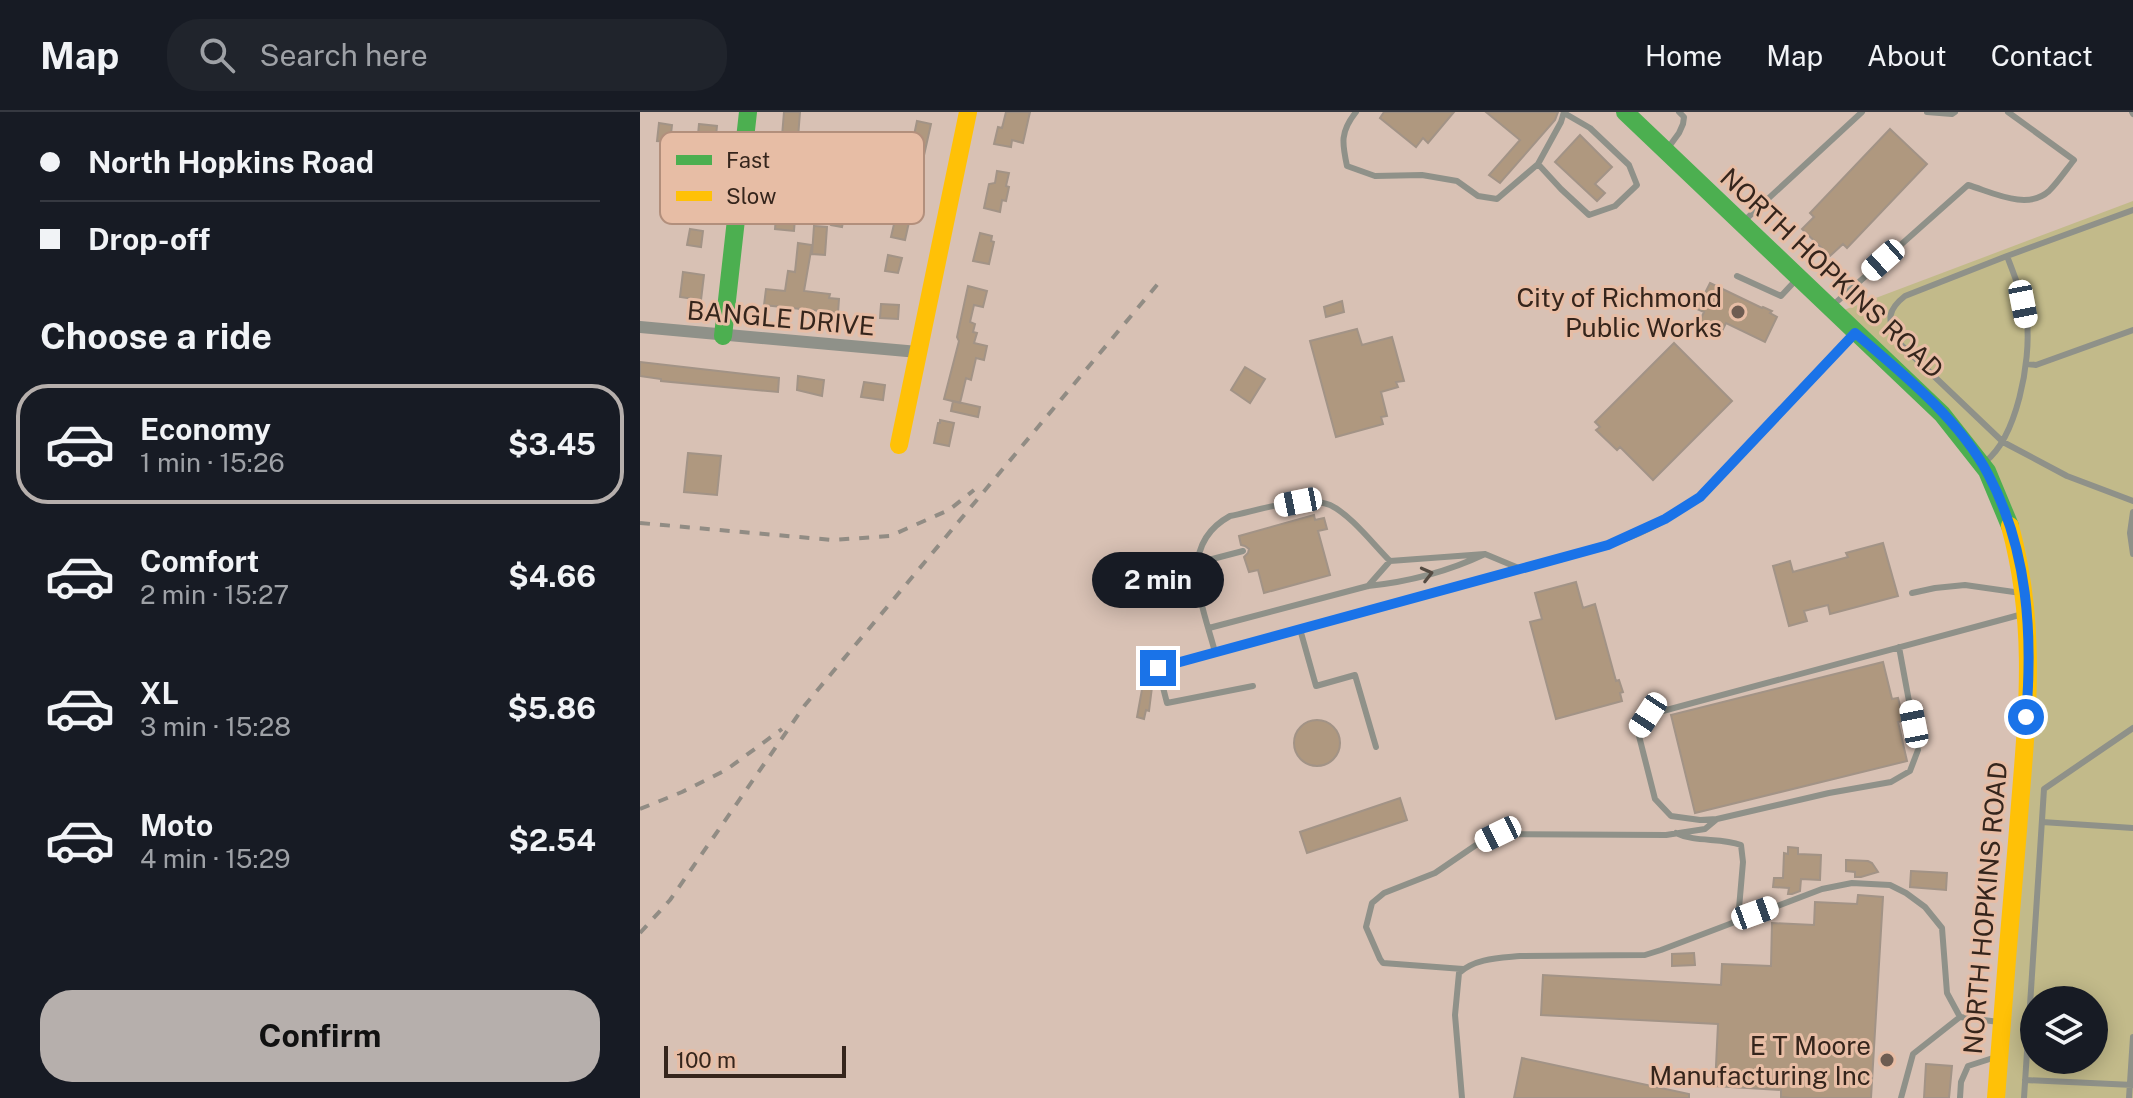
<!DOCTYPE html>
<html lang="en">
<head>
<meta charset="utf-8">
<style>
  :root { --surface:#171b24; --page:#20242c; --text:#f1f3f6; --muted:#9ea1a6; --line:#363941; --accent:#b6afac }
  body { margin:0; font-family:"Public Sans",sans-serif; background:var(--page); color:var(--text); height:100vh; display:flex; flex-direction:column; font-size:30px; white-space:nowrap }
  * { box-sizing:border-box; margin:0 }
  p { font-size:26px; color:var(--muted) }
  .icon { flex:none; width:44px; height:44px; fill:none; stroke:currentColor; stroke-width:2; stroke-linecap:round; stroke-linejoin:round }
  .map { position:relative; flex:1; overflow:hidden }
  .sheet { display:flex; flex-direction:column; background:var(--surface); width:640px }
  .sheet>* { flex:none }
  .guide { display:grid; align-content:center; height:176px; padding:0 40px; background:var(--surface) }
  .controls { position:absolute; left:1380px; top:874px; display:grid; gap:16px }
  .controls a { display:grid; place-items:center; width:88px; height:88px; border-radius:50%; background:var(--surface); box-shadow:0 4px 20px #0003; font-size:40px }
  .scale { position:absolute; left:24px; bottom:20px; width:182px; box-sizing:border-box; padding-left:8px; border:4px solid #35251c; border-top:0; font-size:22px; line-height:28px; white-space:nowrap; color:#35251c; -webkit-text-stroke:6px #e7bda5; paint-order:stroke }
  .end { position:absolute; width:36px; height:36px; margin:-18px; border:10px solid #1a73e8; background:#fff; box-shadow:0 0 0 4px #fff }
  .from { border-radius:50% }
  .bubble { position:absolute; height:56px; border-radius:28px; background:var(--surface); box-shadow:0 4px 20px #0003; font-size:26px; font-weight:700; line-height:56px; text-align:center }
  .car { position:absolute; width:24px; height:48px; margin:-24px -12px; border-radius:10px; box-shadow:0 0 6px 2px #0007; background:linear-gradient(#fff 24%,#345 0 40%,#fff 0 76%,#345 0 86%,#fff 0) }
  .guide b { display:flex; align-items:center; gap:28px; height:76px; font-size:30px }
  .guide b+b { border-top:2px solid var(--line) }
  .guide i { width:20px; height:20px; background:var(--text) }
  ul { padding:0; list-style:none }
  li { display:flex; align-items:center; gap:24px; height:120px; margin:0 16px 12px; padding:0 24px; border:4px solid transparent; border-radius:32px }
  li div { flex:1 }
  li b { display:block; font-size:30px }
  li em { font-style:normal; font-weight:700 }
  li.active { border-color:var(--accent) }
  li>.icon { width:72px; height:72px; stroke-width:1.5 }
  h2 { padding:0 40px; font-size:36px; line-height:96px }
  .button { display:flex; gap:16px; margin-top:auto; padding:16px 40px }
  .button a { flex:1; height:92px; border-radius:32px; background:var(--accent); color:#111; font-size:32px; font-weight:700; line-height:92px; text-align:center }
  header { display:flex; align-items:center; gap:48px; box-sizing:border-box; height:112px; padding:0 40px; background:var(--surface); border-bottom:2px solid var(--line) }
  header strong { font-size:38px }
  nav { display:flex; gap:44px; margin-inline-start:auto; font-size:28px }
  .search { width:560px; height:72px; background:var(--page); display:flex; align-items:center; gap:20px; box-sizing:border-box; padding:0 28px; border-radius:32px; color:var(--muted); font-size:30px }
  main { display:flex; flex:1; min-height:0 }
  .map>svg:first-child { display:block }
  .green { fill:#c2ba8a; fill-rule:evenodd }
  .building { fill:#af987f; stroke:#a29386; stroke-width:2 }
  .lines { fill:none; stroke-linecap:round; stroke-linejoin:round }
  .lane { stroke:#8f9189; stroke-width:6 }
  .street { stroke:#8f9189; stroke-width:12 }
  .fast { stroke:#4caf50; stroke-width:18 }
  .slow { stroke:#ffc107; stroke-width:18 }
  .rail { stroke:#918c84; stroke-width:4; stroke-dasharray:10 10; stroke-linecap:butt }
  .oneway { stroke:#544b42 }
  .route { stroke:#1a73e8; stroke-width:10 }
  .poi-dot { fill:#6e5c51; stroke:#e7bda5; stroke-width:3 }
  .labels { text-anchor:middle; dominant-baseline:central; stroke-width:6; stroke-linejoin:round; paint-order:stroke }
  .street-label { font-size:26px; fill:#35251c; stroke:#e7bda5 }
  .poi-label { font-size:26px; fill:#35251c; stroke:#e7bda5; text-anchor:end }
  .key { fill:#e7bda5; stroke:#b28f7c; stroke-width:2 }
  .key-label { font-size:22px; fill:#35251c }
</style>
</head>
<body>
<header>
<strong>Map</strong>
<div class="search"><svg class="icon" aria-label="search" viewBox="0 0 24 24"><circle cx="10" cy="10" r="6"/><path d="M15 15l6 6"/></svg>Search here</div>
<nav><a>Home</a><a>Map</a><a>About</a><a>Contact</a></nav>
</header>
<main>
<section class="sheet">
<div class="guide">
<b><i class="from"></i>North Hopkins Road</b>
<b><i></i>Drop-off</b>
</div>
<h2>Choose a ride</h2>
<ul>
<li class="active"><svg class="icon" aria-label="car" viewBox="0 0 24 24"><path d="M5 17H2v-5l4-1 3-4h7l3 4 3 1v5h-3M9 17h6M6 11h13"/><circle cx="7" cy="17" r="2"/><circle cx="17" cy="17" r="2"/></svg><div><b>Economy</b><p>1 min · 15:26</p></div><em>$3.45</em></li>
<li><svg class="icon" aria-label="car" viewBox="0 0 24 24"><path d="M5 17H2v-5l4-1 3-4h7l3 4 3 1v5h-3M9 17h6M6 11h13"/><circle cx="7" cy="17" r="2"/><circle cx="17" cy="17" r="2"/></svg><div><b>Comfort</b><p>2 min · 15:27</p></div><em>$4.66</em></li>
<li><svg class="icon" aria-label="car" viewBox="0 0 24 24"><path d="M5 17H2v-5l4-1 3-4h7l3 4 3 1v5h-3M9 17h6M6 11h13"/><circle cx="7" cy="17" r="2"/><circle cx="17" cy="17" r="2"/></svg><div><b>XL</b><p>3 min · 15:28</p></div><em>$5.86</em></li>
<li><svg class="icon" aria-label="car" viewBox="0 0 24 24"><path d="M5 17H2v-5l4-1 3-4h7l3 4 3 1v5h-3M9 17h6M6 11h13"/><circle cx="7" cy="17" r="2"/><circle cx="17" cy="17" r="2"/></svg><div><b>Moto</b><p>4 min · 15:29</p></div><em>$2.54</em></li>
</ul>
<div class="button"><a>Confirm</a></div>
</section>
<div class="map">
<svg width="1493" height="986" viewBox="0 0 1493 986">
  <rect width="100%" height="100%" fill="#d8c1b4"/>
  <path class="green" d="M1493 89V986H1363L1388 592 1381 471 1344 360 1196 201ZM1394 888H1454V948H1394Z"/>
  <path class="building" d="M144 0H160L158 26H165L163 47 155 46 153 76 171 78 169 93 157 81 154 119 135 117 141 39 136 38 137 24H142Z
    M366 0H390L383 31 372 28 371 35 354 32 358 15 362 16Z
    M744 0H814L788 31 783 26 776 35 740 6Z
    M846 0H918L915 8 860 71 849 63 880 28Z
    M277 9 291 12 265 128 251 125 266 61 258 59 261 45 265 46 266 41 270 42Z
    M19 11 32 13 30 30 17 29Z
    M59 12 77 14 72 61H68L65 95 51 94Z
    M1250 17 1287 52 1207 136 1203 132 1190 144 1162 117 1174 105 1170 101Z
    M940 23 972 55 955 72 965 81 957 89 915 50Z
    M357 59 369 61 366 74 369 75 366 89 362 88 360 100 344 96 349 72 355 71Z
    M184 86 188 91 206 95 202 115 191 113 174 97Z
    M174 114 187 115 185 143 172 142Z
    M50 117 63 119 61 135 47 133Z
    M340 121 352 124 351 129 354 130 349 152 333 149Z
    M158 131 172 133 164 179 190 182 189 186 199 187 198 201 124 193 126 177 145 179 148 159 155 160Z
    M248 143 262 146 258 161 245 159Z
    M43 160 64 163 61 188 40 185Z
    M1070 171 1122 196 1123 195 1132 199 1130 201 1137 205 1125 230 1086 211 1079 225 1069 220 1071 217 1059 211 1064 200 1057 197Z
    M328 174 347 179 343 195 334 193 330 210 335 212 333 220 337 221 334 231 347 234 344 248 336 246 331 268 326 266 320 291 304 287 319 229 317 225Z
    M702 189 704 200 686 205 684 195Z
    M241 192 259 193 258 207 240 206Z
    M717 217 722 233 752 225 764 269 756 270 758 275 741 280 747 304 741 305 743 312 696 325 670 229Z
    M1034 231 1092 289 1013 368 980 335 977 338 956 318 960 315 955 310Z
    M0 250 139 266 138 280 21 269V267L0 264Z
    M605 255 625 267 610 291 591 278Z
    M158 264 184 268 182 284 157 278Z
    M224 270 245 273 243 288 221 285Z
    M313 289 340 295 338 305 311 299Z
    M300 308 314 311 309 334 294 331 298 311H300Z
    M48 341 81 344 77 383 44 380Z
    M674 403 675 408 684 406 687 417 678 419 690 463 624 481 618 458 609 460 604 445 608 441 609 437 605 434 601 433 599 424Z
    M1243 431 1258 484 1190 502 1188 493 1164 499 1167 509 1149 514 1133 454 1150 449 1153 460 1208 445 1206 441Z
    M936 470 943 496 955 492 976 569 979 568 983 580 980 581 982 589 916 607 890 510 902 507 895 481Z
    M1243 550 1252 587 1258 586 1264 609 1258 610 1267 649 1055 701 1031 603Z
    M503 572 512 575 509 599 506 598 504 607 497 605Z
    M654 631a23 23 0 1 1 46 0a23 23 0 1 1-46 0Z
    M760 686 767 708 667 741 660 720Z
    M1148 735 1158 736V742L1181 743 1180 768 1161 767 1160 779 1152 782H1148L1149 776 1133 775 1134 766H1143L1144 741 1148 742Z
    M1206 748 1228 749 1232 751 1238 760 1221 765H1215V760L1206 759Z
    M1271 759 1307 761 1306 778 1270 775Z
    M1218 783 1243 785 1231 986H1150L1141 985V978L1075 974 1078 912 901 903 903 863 1081 873 1082 852 1131 854 1132 811 1174 813 1175 790 1217 792Z
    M1054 841 1055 853 1032 854V842Z
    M882 946 1049 982V986H874Z
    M1286 952 1312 954 1309 986H1284Z"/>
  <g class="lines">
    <path class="lane" d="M716 0C700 20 702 31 707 54L735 64 782 63 817 69 838 84 857 87 898 52 921 10 924 0
      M1287 0 1312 2 1315 0
      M1492 0 1493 2
      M1028 36 1039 21 1043 12 1044 5 1039 0
      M898 52 921 77 949 103 975 94 997 73 989 53 950 16 924 1
      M1493 98 1367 144 1265 184C1247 198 1248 207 1255 227L1363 330 1427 364 1493 389
      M1104 109 1222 0
      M1097 164 1141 184 1155 169
      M1192 194 1328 73C1352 80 1387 99 1409 79 1418 70 1426 58 1434 48L1368 0
      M1386 252 1396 253 1493 218
      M1345 350C1377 325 1391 249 1387 210 1384 187 1375 165 1367 144
      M1493 400 1490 421 1493 442
      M557 451 603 439
      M728 474 750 449 845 442 881 457
      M1272 481 1295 476 1325 473 1381 481
      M569 516 728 474C767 470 809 459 845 442
      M660 517 676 574 715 563 736 635
      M575 540C563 494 535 434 590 404 616 399 665 382 690 393 711 403 733 432 750 449
      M613 574 527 591 518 556 968 433C1007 421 1045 399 1075 370L1213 223
      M1077 707 1060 708 1031 704 1015 687 998 620 1008 603 1383 502
      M1402 710 1493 716
      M1036 721C1056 731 1080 725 1101 733L1103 750 1098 808
      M823 857 743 851 740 847 726 815 732 791 744 781 795 761 836 733 858 722 1026 723 1065 717 1077 707 1189 681 1251 670 1270 659 1278 638 1259 535
      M1385 968 1493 973
      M822 986 815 903 819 861C835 846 860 846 880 844L1005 843 1021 838 1182 777 1212 771 1250 773 1266 781 1285 795 1302 816 1307 881 1320 905
      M1261 986 1273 942 1320 905 1359 910
      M1320 986 1321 970 1328 954 1356 945
      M1384 986 1404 677 1493 616
      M1489 986 1493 925"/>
    <path class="street" d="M0 215 278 240"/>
    <path class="fast" d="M985 0 1302 302 1347 359 1370 414
      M83 224 108 0"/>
    <path class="slow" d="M259 333 328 0
      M1356 986C1363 897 1370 807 1378 718 1386 611 1399 520 1370 414"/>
    <path class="rail" d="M0 411 193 428 250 424 309 398 334 378
      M0 697 42 680 86 658 142 617
      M0 821 30 788 165 593 522 167"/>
  </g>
  <defs><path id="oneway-chevron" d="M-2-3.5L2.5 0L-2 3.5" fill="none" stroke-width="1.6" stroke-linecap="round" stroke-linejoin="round" transform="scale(2)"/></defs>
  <use class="oneway" href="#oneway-chevron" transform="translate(787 462) rotate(-14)"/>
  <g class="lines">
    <path class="route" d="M518 556 968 433 1025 407 1060 385 1215 221C1262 261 1319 307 1348 362 1388 437 1393 522 1386 605"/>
  </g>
  <g class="poi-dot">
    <circle cx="1098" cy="200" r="8"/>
    <circle cx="1247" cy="948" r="8"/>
  </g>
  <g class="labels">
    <g class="street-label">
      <text transform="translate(1192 161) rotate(43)">NORTH HOPKINS ROAD</text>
      <text transform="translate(141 206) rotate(5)">BANGLE DRIVE</text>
      <text transform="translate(1345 796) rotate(-85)">NORTH HOPKINS ROAD</text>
    </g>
    <g class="poi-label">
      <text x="1082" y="185">City of Richmond<tspan x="1082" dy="30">Public Works</tspan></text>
      <text x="1231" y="933">E T Moore<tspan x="1231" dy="30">Manufacturing Inc</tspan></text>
    </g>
  </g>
  <rect x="20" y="20" width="264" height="92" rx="12" class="key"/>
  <rect x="36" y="43" width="36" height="10" fill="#4caf50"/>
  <rect x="36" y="79" width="36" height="10" fill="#ffc107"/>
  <g class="key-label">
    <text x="86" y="56">Fast</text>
    <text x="86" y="92">Slow</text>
  </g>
</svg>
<div class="controls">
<a><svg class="icon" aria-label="layers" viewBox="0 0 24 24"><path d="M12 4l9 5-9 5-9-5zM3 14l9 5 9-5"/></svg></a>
</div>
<div class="scale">100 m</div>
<i class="end from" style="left:1386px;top:605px"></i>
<i class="end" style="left:518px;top:556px"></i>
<div class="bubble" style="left:452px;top:440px;width:132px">2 min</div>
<i class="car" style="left:1243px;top:148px;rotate:228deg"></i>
<i class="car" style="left:1383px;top:192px;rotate:169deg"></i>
<i class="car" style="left:658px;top:390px;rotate:259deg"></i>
<i class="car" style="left:1008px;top:603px;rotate:213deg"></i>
<i class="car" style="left:1274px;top:612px;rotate:349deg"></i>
<i class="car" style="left:858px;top:722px;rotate:244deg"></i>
<i class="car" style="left:1115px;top:801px;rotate:70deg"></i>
</div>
</main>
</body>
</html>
